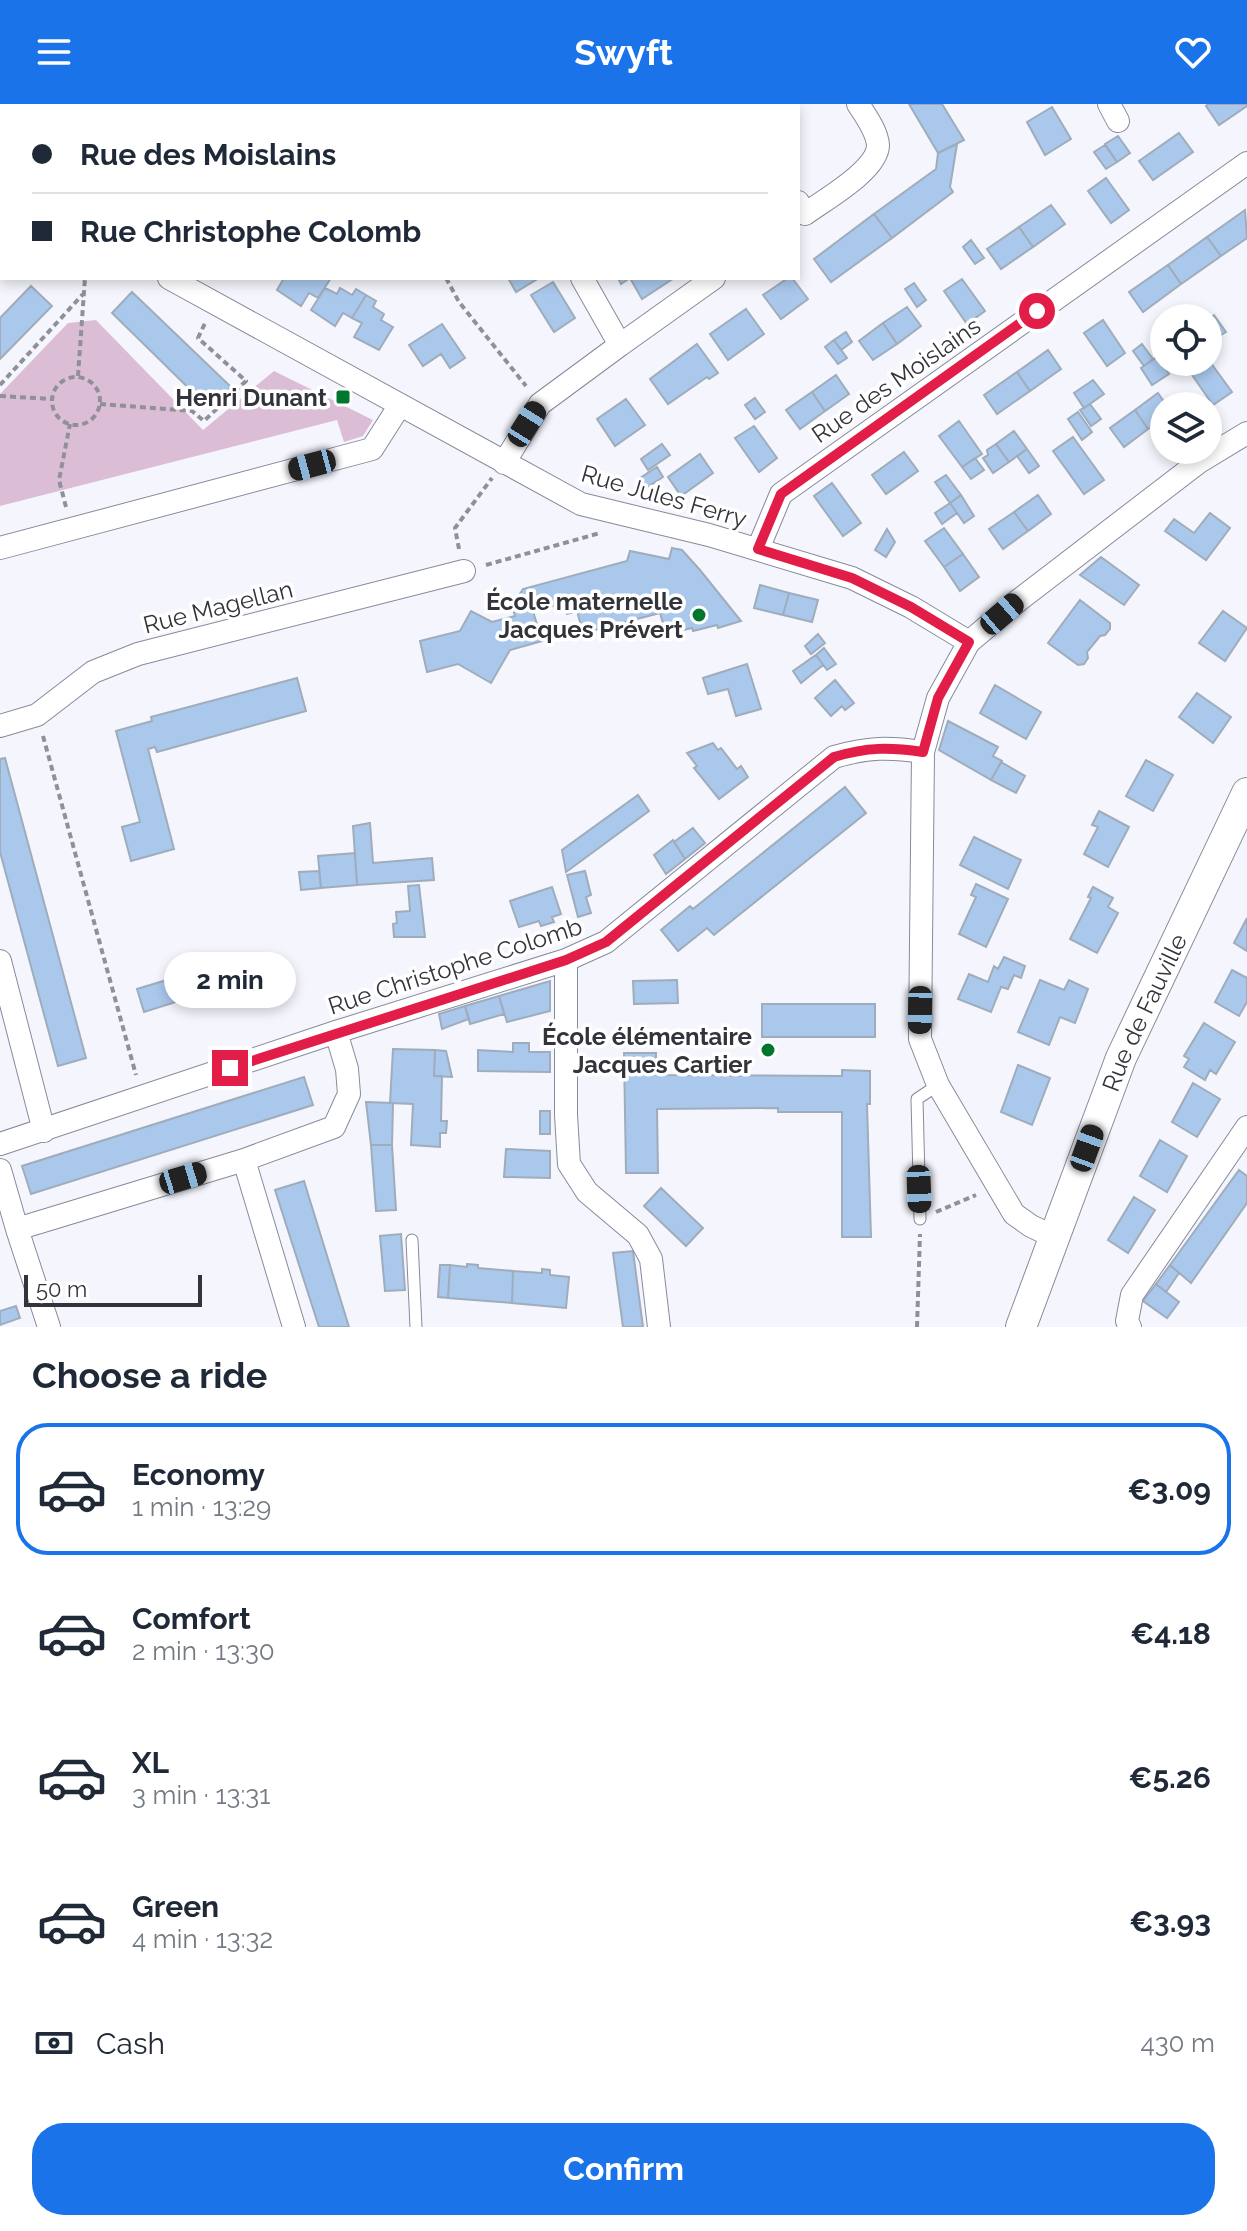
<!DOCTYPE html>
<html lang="en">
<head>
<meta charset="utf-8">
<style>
  :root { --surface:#fff; --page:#f6f6f7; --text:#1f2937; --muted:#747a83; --line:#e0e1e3; --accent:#1a73e8 }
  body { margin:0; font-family:Raleway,sans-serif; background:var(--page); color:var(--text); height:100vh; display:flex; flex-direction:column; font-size:30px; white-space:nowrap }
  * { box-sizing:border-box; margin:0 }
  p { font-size:26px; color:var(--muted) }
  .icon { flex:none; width:44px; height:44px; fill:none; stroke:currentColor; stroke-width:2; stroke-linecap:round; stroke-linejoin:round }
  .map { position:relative; height:1223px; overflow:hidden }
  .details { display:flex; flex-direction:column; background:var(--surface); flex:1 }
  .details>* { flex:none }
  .guide { position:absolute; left:0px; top:0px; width:800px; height:176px; box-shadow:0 4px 12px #0003; display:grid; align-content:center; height:176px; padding:0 32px; background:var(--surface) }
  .tools { position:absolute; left:1150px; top:200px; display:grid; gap:16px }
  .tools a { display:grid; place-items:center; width:72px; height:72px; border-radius:50%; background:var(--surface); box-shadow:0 4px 12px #0003; font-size:40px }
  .scale { position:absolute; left:24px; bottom:20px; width:178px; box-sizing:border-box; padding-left:8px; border:4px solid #33343b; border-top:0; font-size:22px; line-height:28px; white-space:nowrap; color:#33343b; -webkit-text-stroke:6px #fff; paint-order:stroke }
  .end { position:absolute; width:36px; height:36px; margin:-18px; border:10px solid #e11d48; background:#fff; box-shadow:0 0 0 4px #fff }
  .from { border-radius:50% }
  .bubble { position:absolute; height:56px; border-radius:28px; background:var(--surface); box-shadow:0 4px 12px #0003; font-size:26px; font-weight:700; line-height:56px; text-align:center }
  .car { position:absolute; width:24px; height:48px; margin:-24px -12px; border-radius:10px; box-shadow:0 0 6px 2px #0007; background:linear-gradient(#222 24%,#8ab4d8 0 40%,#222 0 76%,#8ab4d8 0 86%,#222 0) }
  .guide b { display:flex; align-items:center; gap:28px; height:76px; font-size:30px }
  .guide b+b { border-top:2px solid var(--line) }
  .guide i { width:20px; height:20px; background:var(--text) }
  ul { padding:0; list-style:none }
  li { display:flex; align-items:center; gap:24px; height:132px; margin:0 16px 12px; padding:0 16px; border:4px solid transparent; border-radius:32px }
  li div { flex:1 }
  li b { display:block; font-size:30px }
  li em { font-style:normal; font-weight:700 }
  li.current { border-color:var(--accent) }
  li>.icon { width:72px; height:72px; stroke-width:1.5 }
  h2 { padding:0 32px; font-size:36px; line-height:96px }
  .pay { display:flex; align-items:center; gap:20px; height:88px; padding:0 32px; font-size:30px }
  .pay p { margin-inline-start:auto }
  .cta { display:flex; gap:16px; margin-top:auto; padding:16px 32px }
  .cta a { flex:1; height:92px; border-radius:32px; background:var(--accent); color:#fff; font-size:32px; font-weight:700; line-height:92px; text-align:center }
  header { display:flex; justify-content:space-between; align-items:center; height:104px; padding:0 32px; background:var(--accent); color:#fff; font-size:36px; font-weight:700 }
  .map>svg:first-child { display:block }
  .green { fill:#dcbdd6 }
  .building { fill:#aac8ec; stroke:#9facbb; stroke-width:2 }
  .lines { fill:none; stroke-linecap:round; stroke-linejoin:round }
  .lane-casing { stroke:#878a9b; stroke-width:13 }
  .street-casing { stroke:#878a9b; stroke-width:24 }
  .secondary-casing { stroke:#878a9b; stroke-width:32 }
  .path { stroke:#909198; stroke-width:4; stroke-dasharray:6 4; stroke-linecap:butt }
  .lane { stroke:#fff; stroke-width:11 }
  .street { stroke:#fff; stroke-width:22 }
  .secondary { stroke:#fff; stroke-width:30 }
  .route { stroke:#e11d48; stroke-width:10 }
  .poi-dot { fill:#00772d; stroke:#fff; stroke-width:3 }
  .labels { text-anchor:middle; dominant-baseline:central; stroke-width:7; stroke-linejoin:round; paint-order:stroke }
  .street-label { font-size:24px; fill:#33343b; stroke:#fff }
  .poi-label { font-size:24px; font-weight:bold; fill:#33343b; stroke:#fff; text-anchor:end }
</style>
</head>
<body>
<header><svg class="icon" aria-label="menu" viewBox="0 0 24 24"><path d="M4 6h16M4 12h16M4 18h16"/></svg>Swyft<svg class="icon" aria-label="heart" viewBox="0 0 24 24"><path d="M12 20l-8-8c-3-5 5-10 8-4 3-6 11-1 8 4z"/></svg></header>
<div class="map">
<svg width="1247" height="1223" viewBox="0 0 1247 1223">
  <rect width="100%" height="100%" fill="#f5f6fd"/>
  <path class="green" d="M96 216 203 326 274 267 373 316 363 332 344 338 337 316 0 402V290L68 219Z"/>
  <path class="building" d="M909 0H942L964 36 938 49Z
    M1208 0H1247V2L1219 21 1206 2Z
    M1052 3 1071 35 1045 51 1027 18Z
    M1179 29 1193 48 1153 76 1139 57Z
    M1118 32 1130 49 1117 58 1105 40Z
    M957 40 950 83 953 88 892 134 874 110 936 65 938 49Z
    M1105 41 1117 58 1106 65 1094 48Z
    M1106 74 1129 106 1111 119 1088 87Z
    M1051 101 1065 120 1033 143 1019 123Z
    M1245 106 1247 134 1221 152 1207 133Z
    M874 110 892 134 831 178 814 155Z
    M1019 123 1033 143 1001 165 987 145Z
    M1207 133 1221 152 1181 180 1168 161Z
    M971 136 984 154 975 160 963 143Z
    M1168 161 1181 180 1143 208 1129 188Z
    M284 174H331L318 194 309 189 301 202 277 186Z
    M508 174H539L516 188Z
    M618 174H674L642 195 630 174 621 180Z
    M788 174H792L808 195 781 215 763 191Z
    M962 175 985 207 967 220 944 187Z
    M553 178 575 214 554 228 531 191Z
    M914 179 926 196 917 203 905 185Z
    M31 182 52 202 0 255V214Z
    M325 184 337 190 340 184 352 191 356 185 366 191 352 214 343 209 335 222 311 206Z
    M132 188 231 283 209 304 112 209Z
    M366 191 376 197 373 203 384 210 381 216 393 223 379 246 354 233 362 219 352 214Z
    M907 203 921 222 897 240 883 219Z
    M746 205 764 230 728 256 710 230Z
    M1214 211 1226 228 1216 234 1208 223V215Z
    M1103 216 1125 249 1107 262 1084 229Z
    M883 219 897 240 873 256 859 237Z
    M442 220 465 254 450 264 441 250 423 262 409 241Z
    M846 228 852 238 841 246 834 236Z
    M834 236 847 254 838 260 825 243Z
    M697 240 718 269 709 275 707 273 668 300 650 275Z
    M1142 240 1153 255 1144 262 1133 247Z
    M1048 246 1061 265 1030 287 1017 268Z
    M1157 253 1169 270 1152 281 1141 264Z
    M1208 255 1232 288 1213 301 1190 268 1204 258H1208Z
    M1017 268 1030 287 997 310 984 291Z
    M836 271 849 290 825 307 812 288Z
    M1093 276 1104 290 1084 304 1074 289Z
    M812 288 825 307 800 325 786 306Z
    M1158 289 1167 302H1164V315L1148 325 1135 306Z
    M755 294 765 308 755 315 745 301Z
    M626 295 645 321 615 342 597 315Z
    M1090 300 1101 315 1091 322 1080 306Z
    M1135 306 1148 325 1124 343 1110 324Z
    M1078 308 1092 328 1082 336 1068 315Z
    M959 317 982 350 962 363 939 332Z
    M754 322 777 354 759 368 735 334Z
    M1014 327 1027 345 1009 358 996 340Z
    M1073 333 1104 376 1084 390 1053 347Z
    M662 340 670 351 648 366 641 355Z
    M996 340 1009 358 993 369 983 354 988 351 987 346Z
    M1027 345 1039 362 1029 369 1017 352Z
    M904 348 918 367 886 390 872 371Z
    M700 350 713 369 681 392 668 373Z
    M975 354 984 366 971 375 962 363Z
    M657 363 663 373 646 384 640 374Z
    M946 371 961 391 950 399 935 378Z
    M832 379 861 419 843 432 814 392Z
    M961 391 974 412 964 419 950 399Z
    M1038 391 1051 410 1028 427 1014 408Z
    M950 399 957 409 942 420 935 409Z
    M1014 408 1028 427 1003 445 989 425Z
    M1210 409 1230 424 1206 456 1165 427 1174 415 1194 429Z
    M944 424 963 450 944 463 925 437Z
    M887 425 895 438 886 453 875 446Z
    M672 444 682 446 700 466 741 517 718 524 717 521 693 527 692 524 666 530 660 509 583 529 577 507 567 510 565 499 533 507 542 537 510 546 491 579 458 560 427 568 420 537 460 527 471 507 492 518 515 512 512 502 523 485 627 457 630 447 669 455Z
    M963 450 979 473 960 487 944 463Z
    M1101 453 1139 481 1124 501 1080 471Z
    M760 481 789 489 783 511 754 504Z
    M789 489 818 496 812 518 783 511Z
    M1080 496 1110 519V525L1105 531 1100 532 1087 548 1088 554 1084 560 1078 561 1048 539Z
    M1223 507 1247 524 1225 557 1199 539Z
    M818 530 825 539 811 550 805 542Z
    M824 544 836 560 827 566 816 551Z
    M816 551 823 561 801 579 793 567Z
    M747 560 761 605 736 612 728 585 708 590 703 574Z
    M297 574 306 607 157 648 155 643 148 645 174 745 131 757 122 723 140 718 116 627 152 617 151 613Z
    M835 576 854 599 845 606 842 602 831 612 815 594Z
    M995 581 1041 608 1026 635 980 609Z
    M1197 589 1231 613 1213 639 1179 613Z
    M948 617 998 643 993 652 1002 657 991 676 939 646Z
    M713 639 718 646 721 644 737 665 741 662 748 673 719 695 694 664 697 662 687 649Z
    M5 654 86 954 58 962 0 748V655Z
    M1146 656 1173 671 1153 707 1126 692Z
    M1001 658 1025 672 1016 689 991 676Z
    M845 683 866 709 714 831 707 824 678 847 661 826 690 802 693 805Z
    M638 691 649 707 566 768 562 746Z
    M1099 707 1129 723 1108 763 1084 750 1098 723 1092 721Z
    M370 719 373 759 432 754 434 776 357 781 353 722Z
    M693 724 705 739 685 755 674 738Z
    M974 733 1021 756 1008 785 960 761Z
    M673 736 685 755 666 770 654 751Z
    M355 749 357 781 321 784 318 752Z
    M319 767 321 784 301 786 299 768Z
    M585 767 591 791 586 793 591 809 578 813 567 771Z
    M976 780 1008 795 986 843 959 830 976 793 971 791Z
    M419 781 425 833H394L393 820 397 819 396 808 410 807 408 782Z
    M552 783 561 810 552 813 554 818 541 822 539 817 519 823 510 797Z
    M1093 783 1113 794 1108 803 1118 809 1097 849 1070 835 1091 794 1088 793Z
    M1247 814V847L1234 839Z
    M1004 853 1025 862 1021 874 1014 871 1008 885 1001 883 991 908 958 895 969 870 988 878 994 862 998 865Z
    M219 860 226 882 144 908 137 885Z
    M1232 866 1247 874V898L1239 912 1215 898Z
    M677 876 678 899 634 900 633 877Z
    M1040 876 1064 886 1069 876 1088 885 1075 919 1060 913 1049 941 1018 928Z
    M550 877V907L507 918 499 892Z
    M499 892 504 910 470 920 465 902Z
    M762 900H875V933H762Z
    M465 902 469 915 442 925 439 910Z
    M1204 919 1235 938 1216 970 1210 966 1205 976 1184 963 1189 955 1184 952Z
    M513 939H529V948H550V968L478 967V946L513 948Z
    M393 945 435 946 434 972H442L441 1017H447L446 1029H440V1043L411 1041 413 1000 390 999Z
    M435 946 446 947 452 973 434 972Z
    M624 949H656V971L842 972V966L870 967V1000H867L871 1133H842V1008H778V1004L657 1005 658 1069H626Z
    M1018 961 1050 974 1032 1021 1001 1008Z
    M304 973 313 1001 31 1090 22 1062Z
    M1193 979 1220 995 1197 1033 1172 1018Z
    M366 998 393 999 392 1041H371Z
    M540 1007H550V1030H540Z
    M1160 1036 1187 1052 1167 1088 1140 1072Z
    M371 1041H392L396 1106 376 1107Z
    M506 1045 550 1047V1074L504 1073Z
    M1239 1066 1247 1072V1099L1191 1179 1170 1161Z
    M304 1077 349 1223H319L275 1086Z
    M661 1084 703 1124 686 1142 644 1102Z
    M1134 1093 1155 1106 1128 1149 1108 1136Z
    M401 1130 405 1186 385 1187 380 1132Z
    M633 1147 643 1223H623L613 1149Z
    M467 1160 478 1161V1164L513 1167 512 1199 448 1194 450 1161 467 1163Z
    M440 1161H450L448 1194 438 1193Z
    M1170 1161 1179 1169 1166 1188 1156 1180Z
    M542 1165 550 1166V1171L569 1173 566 1204 512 1199 513 1167 542 1169Z
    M1156 1180 1179 1198 1167 1214 1143 1197Z
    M16 1202 20 1214 0 1221V1207Z"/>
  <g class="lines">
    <defs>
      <path id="lane" d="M920 1115 917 995 938 981
        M412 1136 416 1223"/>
      <path id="street" d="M741 0 742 2
        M1109 0 1118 17
        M0 83 2 85
        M798 98 805 110C824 96 878 66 878 41 877 27 865 11 858 0
        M0 159 2 157
        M169 174 581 400 709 431 852 474 911 503 969 538
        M582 174 620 241 714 174
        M504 359 540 300 620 241
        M0 444 372 345 400 301
        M758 445 781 390 1247 59
        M0 622 37 611 93 568 138 550 464 467
        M566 856V1011L569 1060 587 1088 638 1131 651 1155 659 1223
        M0 857 44 1027
        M0 1040 336 928 566 856 606 838 834 653C868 643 889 643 923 648
        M244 1056 334 1023 349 990 347 965 336 928
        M0 1066 17 1125
        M1054 1133 1031 1122 1014 1110 938 981 920 935 923 648 938 594 969 538 1019 496 1199 358 1247 329
        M49 1223 17 1125 244 1056 294 1223
        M1130 1223 1127 1217 1132 1191 1247 1023"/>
      <g id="secondary">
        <path id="s1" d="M1021 1223 1121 954 1247 689"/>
      </g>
    </defs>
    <use href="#lane" class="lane-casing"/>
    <use href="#street" class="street-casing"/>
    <use href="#secondary" class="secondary-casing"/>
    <path class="path" d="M363 0 364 2
      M446 174 459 198 526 282
      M78 272 85 174
      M52 297a24 24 0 1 1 48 0a24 24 0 1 1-48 0Z
      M0 281 84 189
      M0 292 52 295
      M100 300 192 307 204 317 246 277 198 234 206 217
      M66 403 59 376 70 320
      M459 445 455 424 492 374
      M486 461 600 429
      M43 632 136 971
      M936 1108 976 1091
      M917 1223 920 1130"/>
    <use href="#lane" class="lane"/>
    <use href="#street" class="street"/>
    <use href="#secondary" class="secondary"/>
  </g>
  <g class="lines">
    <path class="route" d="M230 964 566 856 606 838 834 653C868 643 889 643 923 648L938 594 969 538 911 503 852 474 758 445 781 390 1037 207"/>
  </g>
  <g class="poi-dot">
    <rect x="335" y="285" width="16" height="16" rx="4"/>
    <circle cx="699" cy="511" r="8"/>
    <circle cx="768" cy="946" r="8"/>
  </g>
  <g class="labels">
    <g class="street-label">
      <text transform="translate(896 276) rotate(-35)">Rue des Moislains</text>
      <text transform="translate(664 392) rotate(16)">Rue Jules Ferry</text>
      <text transform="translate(218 503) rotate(-14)">Rue Magellan</text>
      <text transform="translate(455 862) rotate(-18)">Rue Christophe Colomb</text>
      <text stroke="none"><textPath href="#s1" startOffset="338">Rue de Fauville</textPath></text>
    </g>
    <g class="poi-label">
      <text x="327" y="293">Henri Dunant</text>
      <text x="683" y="497">École maternelle<tspan x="683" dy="28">Jacques Prévert</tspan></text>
      <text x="752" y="932">École élémentaire<tspan x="752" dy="28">Jacques Cartier</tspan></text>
    </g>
  </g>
</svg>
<div class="tools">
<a><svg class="icon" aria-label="locate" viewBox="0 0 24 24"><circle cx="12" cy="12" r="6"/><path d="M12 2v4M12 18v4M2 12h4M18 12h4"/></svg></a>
<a><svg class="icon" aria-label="layers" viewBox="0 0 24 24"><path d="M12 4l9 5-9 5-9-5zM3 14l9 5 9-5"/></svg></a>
</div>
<div class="scale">50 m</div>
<i class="end from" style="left:1037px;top:207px"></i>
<i class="end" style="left:230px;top:964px"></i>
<div class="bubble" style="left:164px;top:848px;width:132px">2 min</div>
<i class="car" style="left:527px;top:320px;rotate:32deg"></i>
<i class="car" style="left:312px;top:361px;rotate:255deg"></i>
<i class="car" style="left:1002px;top:510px;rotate:49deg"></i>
<i class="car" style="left:920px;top:906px;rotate:181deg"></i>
<i class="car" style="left:1087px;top:1044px;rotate:20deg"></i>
<i class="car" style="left:183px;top:1074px;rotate:73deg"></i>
<i class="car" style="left:919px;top:1085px;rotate:178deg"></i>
<div class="guide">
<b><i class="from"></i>Rue des Moislains</b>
<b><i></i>Rue Christophe Colomb</b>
</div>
</div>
<section class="details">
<h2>Choose a ride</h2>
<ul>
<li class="current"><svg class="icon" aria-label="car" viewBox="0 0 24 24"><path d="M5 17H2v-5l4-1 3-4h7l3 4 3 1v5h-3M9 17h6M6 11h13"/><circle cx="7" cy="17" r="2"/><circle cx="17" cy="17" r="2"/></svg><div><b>Economy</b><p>1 min · 13:29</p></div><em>€3.09</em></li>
<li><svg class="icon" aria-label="car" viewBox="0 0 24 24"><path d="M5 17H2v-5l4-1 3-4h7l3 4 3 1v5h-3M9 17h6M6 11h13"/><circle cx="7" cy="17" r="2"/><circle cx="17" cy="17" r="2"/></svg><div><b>Comfort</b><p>2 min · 13:30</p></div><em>€4.18</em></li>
<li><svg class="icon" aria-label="car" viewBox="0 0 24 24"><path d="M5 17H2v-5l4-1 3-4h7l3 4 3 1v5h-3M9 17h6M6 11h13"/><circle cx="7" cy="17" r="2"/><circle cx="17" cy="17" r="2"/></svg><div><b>XL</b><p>3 min · 13:31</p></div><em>€5.26</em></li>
<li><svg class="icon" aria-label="car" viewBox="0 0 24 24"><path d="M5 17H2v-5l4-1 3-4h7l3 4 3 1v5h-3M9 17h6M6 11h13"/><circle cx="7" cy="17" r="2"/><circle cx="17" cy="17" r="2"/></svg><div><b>Green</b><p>4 min · 13:32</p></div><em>€3.93</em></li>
</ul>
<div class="pay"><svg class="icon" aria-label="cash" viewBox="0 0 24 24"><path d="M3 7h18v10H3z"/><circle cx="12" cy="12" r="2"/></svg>Cash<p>430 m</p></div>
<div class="cta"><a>Confirm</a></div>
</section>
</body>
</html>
